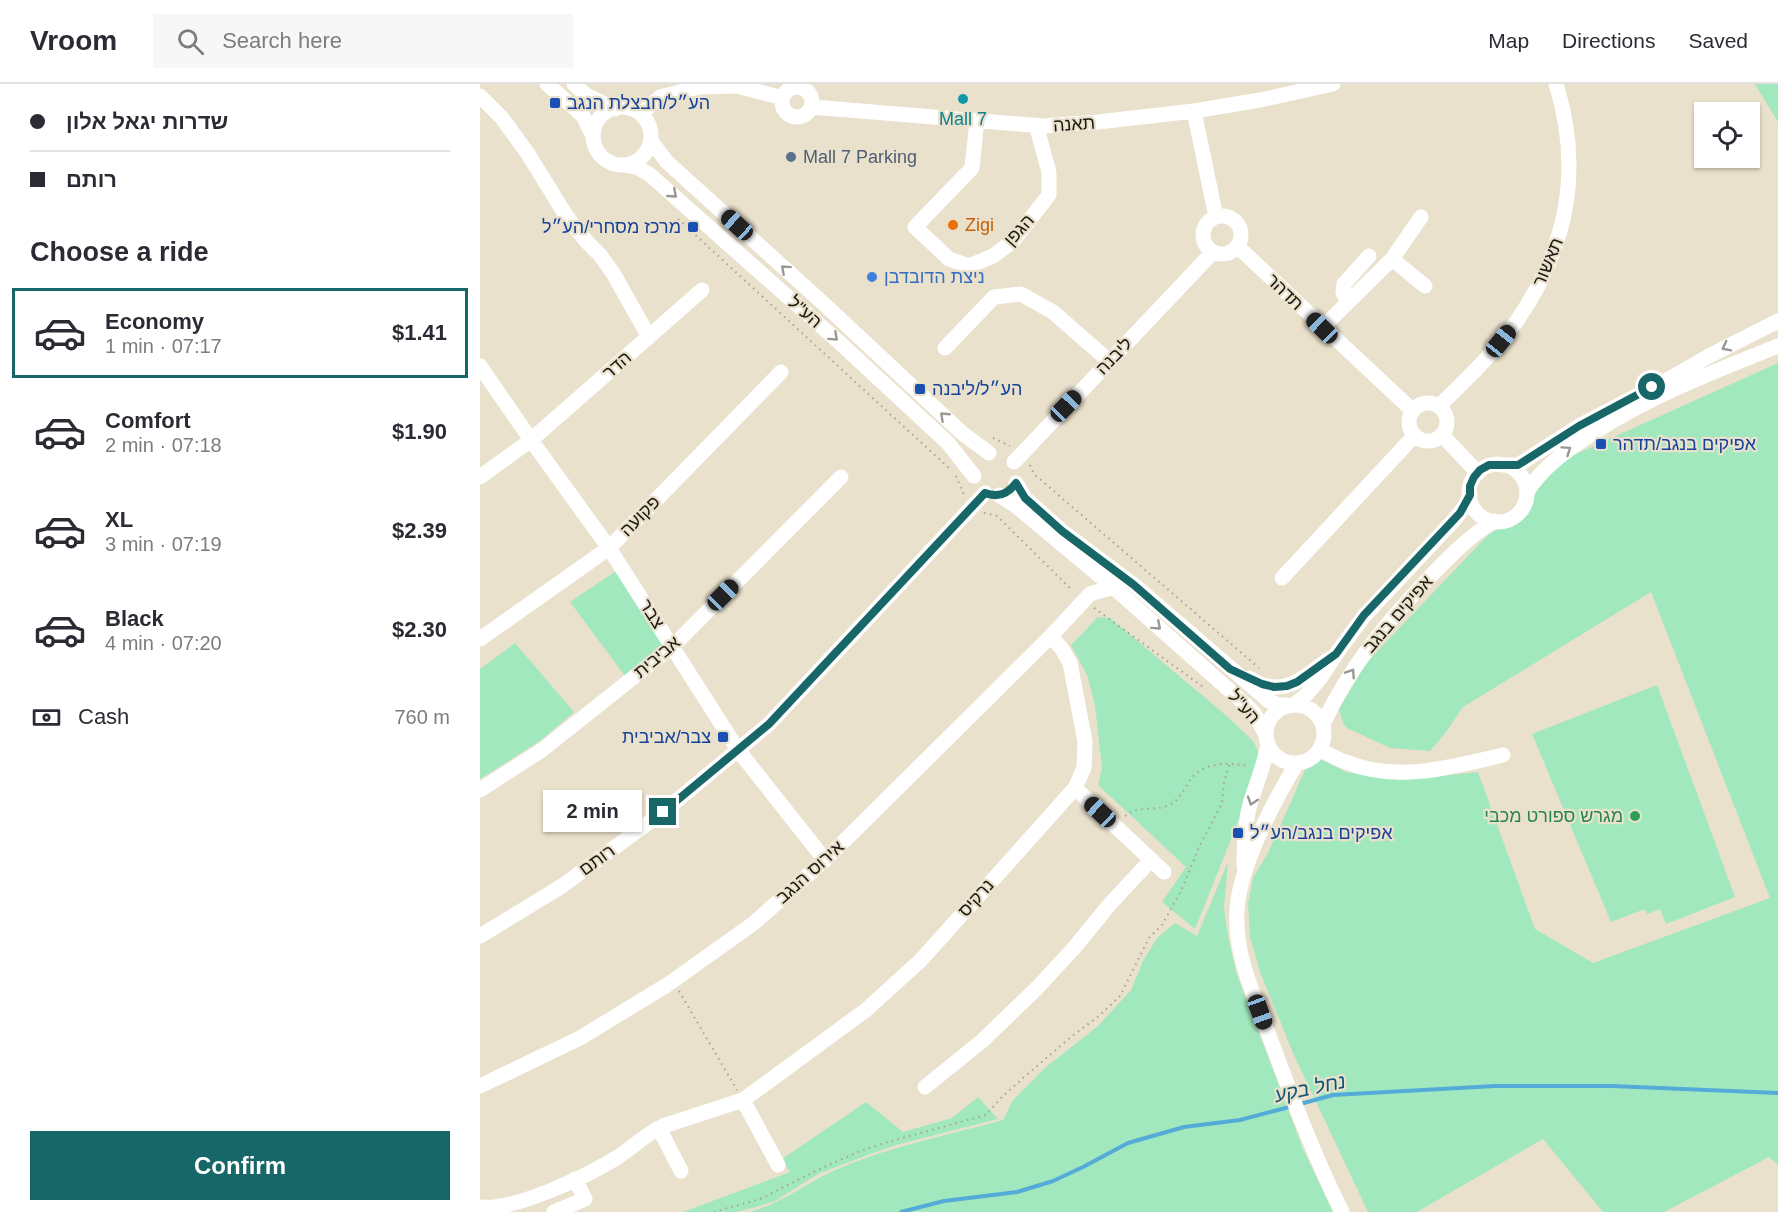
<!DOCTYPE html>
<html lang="en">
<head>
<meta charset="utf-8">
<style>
  :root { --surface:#fff; --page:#f7f7f7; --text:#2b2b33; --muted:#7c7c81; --line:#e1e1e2; --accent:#176668 }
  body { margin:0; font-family:Helvetica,"Noto Sans Hebrew",sans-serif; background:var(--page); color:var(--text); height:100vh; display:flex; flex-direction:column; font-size:22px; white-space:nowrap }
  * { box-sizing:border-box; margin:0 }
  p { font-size:20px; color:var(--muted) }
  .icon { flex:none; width:33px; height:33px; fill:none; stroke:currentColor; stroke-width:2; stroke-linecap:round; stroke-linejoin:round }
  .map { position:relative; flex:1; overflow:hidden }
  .drawer { display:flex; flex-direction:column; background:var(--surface); width:480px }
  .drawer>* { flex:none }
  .banner { display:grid; align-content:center; height:132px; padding:0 30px; background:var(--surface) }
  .fabs { position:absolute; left:1214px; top:18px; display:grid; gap:12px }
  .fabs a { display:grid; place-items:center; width:66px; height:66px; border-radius:0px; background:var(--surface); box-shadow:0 2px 4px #0004; font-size:30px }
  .end { position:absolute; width:27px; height:27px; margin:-14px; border:8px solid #176668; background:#fff; box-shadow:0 0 0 3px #fff }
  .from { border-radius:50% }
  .bubble { position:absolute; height:42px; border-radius:0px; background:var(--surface); box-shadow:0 2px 4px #0004; font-size:20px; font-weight:600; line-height:42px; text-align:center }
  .car { position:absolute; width:18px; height:36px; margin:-18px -9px; border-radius:8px; box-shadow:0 0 4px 2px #0007; background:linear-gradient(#222 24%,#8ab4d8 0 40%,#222 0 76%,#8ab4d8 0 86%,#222 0) }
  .banner b { display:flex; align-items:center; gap:21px; height:57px; font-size:22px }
  .banner b+b { border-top:2px solid var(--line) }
  .banner i { width:15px; height:15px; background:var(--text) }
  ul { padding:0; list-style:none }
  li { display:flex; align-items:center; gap:18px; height:90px; margin:0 12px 9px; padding:0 18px; border:3px solid transparent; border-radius:0px }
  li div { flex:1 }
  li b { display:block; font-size:22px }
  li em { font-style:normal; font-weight:600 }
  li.active { border-color:var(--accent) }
  li>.icon { width:54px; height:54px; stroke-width:1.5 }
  h2 { padding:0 30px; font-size:27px; line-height:72px }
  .pay { display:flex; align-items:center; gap:15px; height:66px; padding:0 30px; font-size:22px }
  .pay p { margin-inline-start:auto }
  .action { display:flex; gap:12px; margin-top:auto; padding:12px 30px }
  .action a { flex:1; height:69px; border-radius:0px; background:var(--accent); color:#fff; font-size:24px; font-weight:600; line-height:69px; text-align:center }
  header { display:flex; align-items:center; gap:36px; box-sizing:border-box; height:84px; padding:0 30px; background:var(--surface); border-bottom:2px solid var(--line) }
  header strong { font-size:28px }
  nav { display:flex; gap:33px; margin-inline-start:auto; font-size:21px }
  .search { width:420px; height:54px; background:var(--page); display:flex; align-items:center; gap:15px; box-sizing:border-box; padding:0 21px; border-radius:0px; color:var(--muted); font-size:22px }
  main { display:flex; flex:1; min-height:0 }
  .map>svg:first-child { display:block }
  .green { fill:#a1e8be }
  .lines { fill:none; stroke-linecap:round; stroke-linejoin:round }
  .stream { stroke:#54abd8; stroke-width:4 }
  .path { stroke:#a9a191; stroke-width:2; stroke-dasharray:1.5 4.5; stroke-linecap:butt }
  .minor { stroke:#fff; stroke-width:15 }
  .oneway { stroke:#999894 }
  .route { stroke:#176668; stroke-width:8 }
  .culture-dot { fill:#0f9aa8; stroke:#eae1cc; stroke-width:2 }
  .transit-dot { fill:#1a4fb4; stroke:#eae1cc; stroke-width:2 }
  .service-dot { fill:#5c6f8a; stroke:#eae1cc; stroke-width:2 }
  .food-dot { fill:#e8710a; stroke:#eae1cc; stroke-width:2 }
  .shop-dot { fill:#3f7fe0; stroke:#eae1cc; stroke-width:2 }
  .leisure-dot { fill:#2e9e5b; stroke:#eae1cc; stroke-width:2 }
  .labels { text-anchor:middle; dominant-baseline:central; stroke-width:4.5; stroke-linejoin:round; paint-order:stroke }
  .transit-label { font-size:18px; fill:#164399; stroke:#eae1cc; text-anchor:start }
  .culture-label { font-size:18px; fill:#0d838f; stroke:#eae1cc }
  .street-label { font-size:18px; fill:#1c1911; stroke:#eae1cc }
  .service-label { font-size:18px; fill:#4e5e75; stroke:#eae1cc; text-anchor:start }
  .food-label { font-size:18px; fill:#c56008; stroke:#eae1cc; text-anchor:start }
  .shop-label { font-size:18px; fill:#366cbe; stroke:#eae1cc; text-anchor:start }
  .leisure-label { font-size:18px; fill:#27864d; stroke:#eae1cc; text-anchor:end }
  .water-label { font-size:20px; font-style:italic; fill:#0f5473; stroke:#eae1cc }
</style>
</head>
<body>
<header>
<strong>Vroom</strong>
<div class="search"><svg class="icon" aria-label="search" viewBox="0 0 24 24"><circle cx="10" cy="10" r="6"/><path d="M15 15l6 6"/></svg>Search here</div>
<nav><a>Map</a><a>Directions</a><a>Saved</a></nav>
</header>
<main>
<section class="drawer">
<div class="banner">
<b><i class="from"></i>שדרות יגאל אלון</b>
<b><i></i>רותם</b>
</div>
<h2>Choose a ride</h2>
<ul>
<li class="active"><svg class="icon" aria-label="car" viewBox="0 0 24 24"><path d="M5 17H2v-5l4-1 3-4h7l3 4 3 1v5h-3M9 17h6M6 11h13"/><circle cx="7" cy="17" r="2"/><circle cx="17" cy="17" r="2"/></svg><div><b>Economy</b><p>1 min · 07:17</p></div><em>$1.41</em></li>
<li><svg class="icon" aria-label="car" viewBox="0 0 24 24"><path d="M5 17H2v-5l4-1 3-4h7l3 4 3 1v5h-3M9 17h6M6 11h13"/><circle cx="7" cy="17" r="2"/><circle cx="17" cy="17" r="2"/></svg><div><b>Comfort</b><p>2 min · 07:18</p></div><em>$1.90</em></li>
<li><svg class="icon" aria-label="car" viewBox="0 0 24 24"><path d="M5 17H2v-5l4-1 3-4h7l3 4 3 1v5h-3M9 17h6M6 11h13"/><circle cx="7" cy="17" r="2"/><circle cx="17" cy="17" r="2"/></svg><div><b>XL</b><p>3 min · 07:19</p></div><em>$2.39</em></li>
<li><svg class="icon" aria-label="car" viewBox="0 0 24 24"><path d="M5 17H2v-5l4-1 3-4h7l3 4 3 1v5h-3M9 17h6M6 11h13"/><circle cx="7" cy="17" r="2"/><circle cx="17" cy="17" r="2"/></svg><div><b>Black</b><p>4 min · 07:20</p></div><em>$2.30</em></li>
</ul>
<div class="pay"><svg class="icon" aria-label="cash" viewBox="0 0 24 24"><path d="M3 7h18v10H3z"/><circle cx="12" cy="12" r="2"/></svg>Cash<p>760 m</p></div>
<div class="action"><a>Confirm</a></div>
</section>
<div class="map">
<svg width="1298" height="1128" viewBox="0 0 1298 1128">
  <rect width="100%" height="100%" fill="#eae1cc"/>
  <path class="green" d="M1275 0H1298V38Z
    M1298 279V1081L1289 1073 1184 1128H1123L1063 1055 937 1128H888L813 969 780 888 770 853 768 820 773 794 788 769 825 686 841 675 866 688 923 696 998 688 1055 845 1113 879 1290 814 1171 508 983 623 966 648 950 667 910 664 867 644 863 639 859 625 886 579 1008 451C1020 442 1035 441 1046 430 1052 423 1052 417 1055 409 1059 399 1072 386 1078 378Z
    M136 487 183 562 145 592 90 518Z
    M618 533 630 534 748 633 774 658 781 675 775 695 715 845 682 818 706 783 618 701 622 684 615 621 607 591 591 561Z
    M35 559 94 628 60 657 0 695V585Z
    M1177 601 1255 813 1186 840 1180 825 1167 830 1165 825 1131 838 1052 650Z
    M748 778 744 824 748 853 757 891 823 1065 853 1128H269C302 1120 328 1097 360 1084 412 1062 468 1051 523 1036L533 1016 566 983 618 942 651 906 663 877 677 854 695 839 717 852Z
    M498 1013 518 1035 416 1061 385 1072 338 1090 295 1117 276 1123 257 1128H203L310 1088 302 1075 386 1018 423 1048 472 1034Z"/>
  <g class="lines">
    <path class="stream" d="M820 1020 853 1011 1015 1002H1132L1298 1009
      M421 1128 464 1117 537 1108 573 1097 603 1083 648 1059 704 1043 760 1036 813 1022"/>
    <path class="path" d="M110 63C113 72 124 84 133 86
      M198 135 470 385
      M513 354 530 362
      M550 381 554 390 779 584
      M476 392 484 411
      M504 429 517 432 593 507
      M614 524 726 605
      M645 732C648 730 650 728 653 727 663 723 676 727 689 721 698 717 702 709 707 701 719 678 745 678 768 682
      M199 907 257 1006
      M234 1128 280 1115 342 1084 378 1068 404 1059 506 1031 522 1013 543 994 592 952 619 932 640 912 669 854 682 841 702 805 720 761 742 719 744 698 750 679"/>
    <path class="minor" d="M67 0 103 32 113 52
      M94 0 106 11 135 25
      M302 18a15 15 0 1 1 30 0a15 15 0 1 1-30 0Z
      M0 12 22 34 48 70 87 133 107 158 120 171 133 189 169 253
      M332 23 563 42 618 38 714 27 780 16 853 0
      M113 52a29 29 0 1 1 58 0a29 29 0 1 1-58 0Z
      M714 27 736 133
      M161 30 180 13 219 3 257 2 303 14
      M497 36 492 84 435 143 469 175 489 182 513 172 533 157 569 111V88L556 41
      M171 57 187 78 344 220 482 349 509 369
      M144 81 156 83 169 90 359 258 468 359 494 392
      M723 151a19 19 0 1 1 38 0a19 19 0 1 1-38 0Z
      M757 162 933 327
      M912 175 945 202
      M868 218 863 209 864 200 889 172
      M842 244 912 175 941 133
      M465 264 514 213 541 210 573 228 629 277
      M0 282 51 356 129 464 258 666 345 776
      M929 338a19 19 0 1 1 38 0a19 19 0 1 1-38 0Z
      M959 322C986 296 1014 269 1036 238 1087 165 1103 86 1076 0
      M962 351 998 389
      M534 378 733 168
      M989 409a29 29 0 1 1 58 0a29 29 0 1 1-58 0Z
      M1021 381H1038L1099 342 1189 295 1229 272 1298 237
      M0 393 51 356 222 206
      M536 399 545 414 582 447 654 501 789 617 799 621H806
      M1047 408C1065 380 1089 365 1115 348 1172 311 1236 287 1298 262
      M519 411 536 422 633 503 765 620 774 629 786 651
      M802 494 935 351
      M0 555 129 464 301 288
      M769 594C774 597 780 601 787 602 811 608 831 588 849 575
      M815 620 826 611 842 592 856 570 884 532 974 436 985 422 990 411
      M786 650a29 29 0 1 1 58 0a29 29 0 1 1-58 0Z
      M843 640C869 584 903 543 945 498 967 475 987 454 1014 437
      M840 666C848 670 857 675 866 678 917 699 972 683 1023 671
      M817 679C794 717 759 782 757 827 754 871 775 913 790 954 812 1013 834 1072 862 1128
      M595 704 684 788
      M0 706 62 666 193 562 361 393
      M764 781C764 760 765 739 770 720 776 700 784 682 788 661
      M0 852 82 802 183 728 289 640 505 409
      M0 1002 100 954 187 901 274 839 345 776 571 552 610 510 633 503
      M445 1003 502 957 558 903 594 864 630 820 671 776
      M263 1016 298 1081
      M179 1044 201 1087
      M0 1123C35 1127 107 1092 138 1073 153 1063 166 1050 183 1042L263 1016 386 926 441 876 595 704 604 684 605 657 590 579 582 565 571 552
      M74 1128 105 1115 95 1095"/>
  </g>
  <defs><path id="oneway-chevron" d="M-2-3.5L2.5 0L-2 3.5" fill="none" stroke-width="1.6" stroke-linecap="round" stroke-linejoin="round" transform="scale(1.5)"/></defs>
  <g class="oneway">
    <use href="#oneway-chevron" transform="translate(193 110) rotate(41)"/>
    <use href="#oneway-chevron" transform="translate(305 185) rotate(-138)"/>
    <use href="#oneway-chevron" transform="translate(354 253) rotate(42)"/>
    <use href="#oneway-chevron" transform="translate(1246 263) rotate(153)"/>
    <use href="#oneway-chevron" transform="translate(464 332) rotate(-137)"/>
    <use href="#oneway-chevron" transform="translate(1087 366) rotate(-34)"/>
    <use href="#oneway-chevron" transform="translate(677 542) rotate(42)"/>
    <use href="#oneway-chevron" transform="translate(871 589) rotate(-57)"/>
    <use href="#oneway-chevron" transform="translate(772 717) rotate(108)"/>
  </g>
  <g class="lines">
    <path class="route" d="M183 728 289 640 505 409C518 414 528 410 536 399L545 414 582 447 654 501 750 585 782 600 794 603 807 602 817 598 856 570 884 531 980 429 990 411V402L994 393 1000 386 1009 381H1038L1099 342 1172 303"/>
  </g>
  <circle class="culture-dot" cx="483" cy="15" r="6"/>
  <g class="transit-dot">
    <rect x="69" y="13" width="12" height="12" rx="3"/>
    <rect x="207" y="137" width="12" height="12" rx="3"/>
    <rect x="434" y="299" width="12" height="12" rx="3"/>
    <rect x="1115" y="354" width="12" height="12" rx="3"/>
    <rect x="237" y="647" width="12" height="12" rx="3"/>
    <rect x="752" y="743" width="12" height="12" rx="3"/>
  </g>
  <circle class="service-dot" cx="311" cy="73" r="6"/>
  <circle class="food-dot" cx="473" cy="141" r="6"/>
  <circle class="shop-dot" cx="392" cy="193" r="6"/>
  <circle class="leisure-dot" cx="1155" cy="732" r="6"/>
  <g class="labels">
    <g class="transit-label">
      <text x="87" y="19">הע״ל/חבצלת הנגב</text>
      <text x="201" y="143" text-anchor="end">מרכז מסחרי/הע״ל</text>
      <text x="452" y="305">הע״ל/ליבנה</text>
      <text x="1133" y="360">אפיקים בנגב/תדהר</text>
      <text x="231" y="653" text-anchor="end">צבר/אביבית</text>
      <text x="770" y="749">אפיקים בנגב/הע״ל</text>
    </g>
    <g class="culture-label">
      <text x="483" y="35">Mall 7</text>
    </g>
    <g class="street-label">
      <text transform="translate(594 40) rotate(-4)">תאנה</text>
      <text transform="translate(539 146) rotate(-48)">הגפן</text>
      <text transform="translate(1068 178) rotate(-67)">תאשור</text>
      <text transform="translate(805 208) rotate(44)">תדהר</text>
      <text transform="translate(325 228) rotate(41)">הע"ל</text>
      <text transform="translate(634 272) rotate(-46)">ליבנה</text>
      <text transform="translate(137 281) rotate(-41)">הדר</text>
      <text transform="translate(160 432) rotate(-46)">פקועה</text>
      <text transform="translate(172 530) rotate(57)">צבר</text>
      <text transform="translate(918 530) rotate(-49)">אפיקים בנגב</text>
      <text transform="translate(177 573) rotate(-40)">אביבית</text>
      <text transform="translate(764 623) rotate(49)">הע"ל</text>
      <text transform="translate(117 776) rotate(-36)">רותם</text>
      <text transform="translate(330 788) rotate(-42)">אירוס הנגב</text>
      <text transform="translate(496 814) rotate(-48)">נרקיס</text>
    </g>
    <g class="service-label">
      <text x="323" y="73">Mall 7 Parking</text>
    </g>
    <g class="food-label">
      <text x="485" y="141">Zigi</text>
    </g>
    <g class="shop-label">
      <text x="404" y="193">ניצת הדובדבן</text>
    </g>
    <g class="leisure-label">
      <text x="1143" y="732">מגרש ספורט מכבי</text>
    </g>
    <g class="water-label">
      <text transform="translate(830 1004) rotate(-12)">נחל בקע</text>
    </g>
  </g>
</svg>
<div class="fabs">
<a><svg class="icon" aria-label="locate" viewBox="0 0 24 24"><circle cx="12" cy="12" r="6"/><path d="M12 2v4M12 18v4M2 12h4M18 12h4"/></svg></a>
</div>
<i class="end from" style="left:1172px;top:303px"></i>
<i class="end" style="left:183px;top:728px"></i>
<div class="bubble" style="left:63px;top:706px;width:99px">2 min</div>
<i class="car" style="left:257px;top:141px;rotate:312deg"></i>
<i class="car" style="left:842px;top:244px;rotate:314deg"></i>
<i class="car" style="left:1021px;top:257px;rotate:39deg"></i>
<i class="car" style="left:586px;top:322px;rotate:44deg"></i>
<i class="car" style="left:243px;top:511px;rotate:45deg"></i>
<i class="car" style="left:620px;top:728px;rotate:313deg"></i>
<i class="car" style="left:780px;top:928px;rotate:160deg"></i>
</div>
</main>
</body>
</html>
